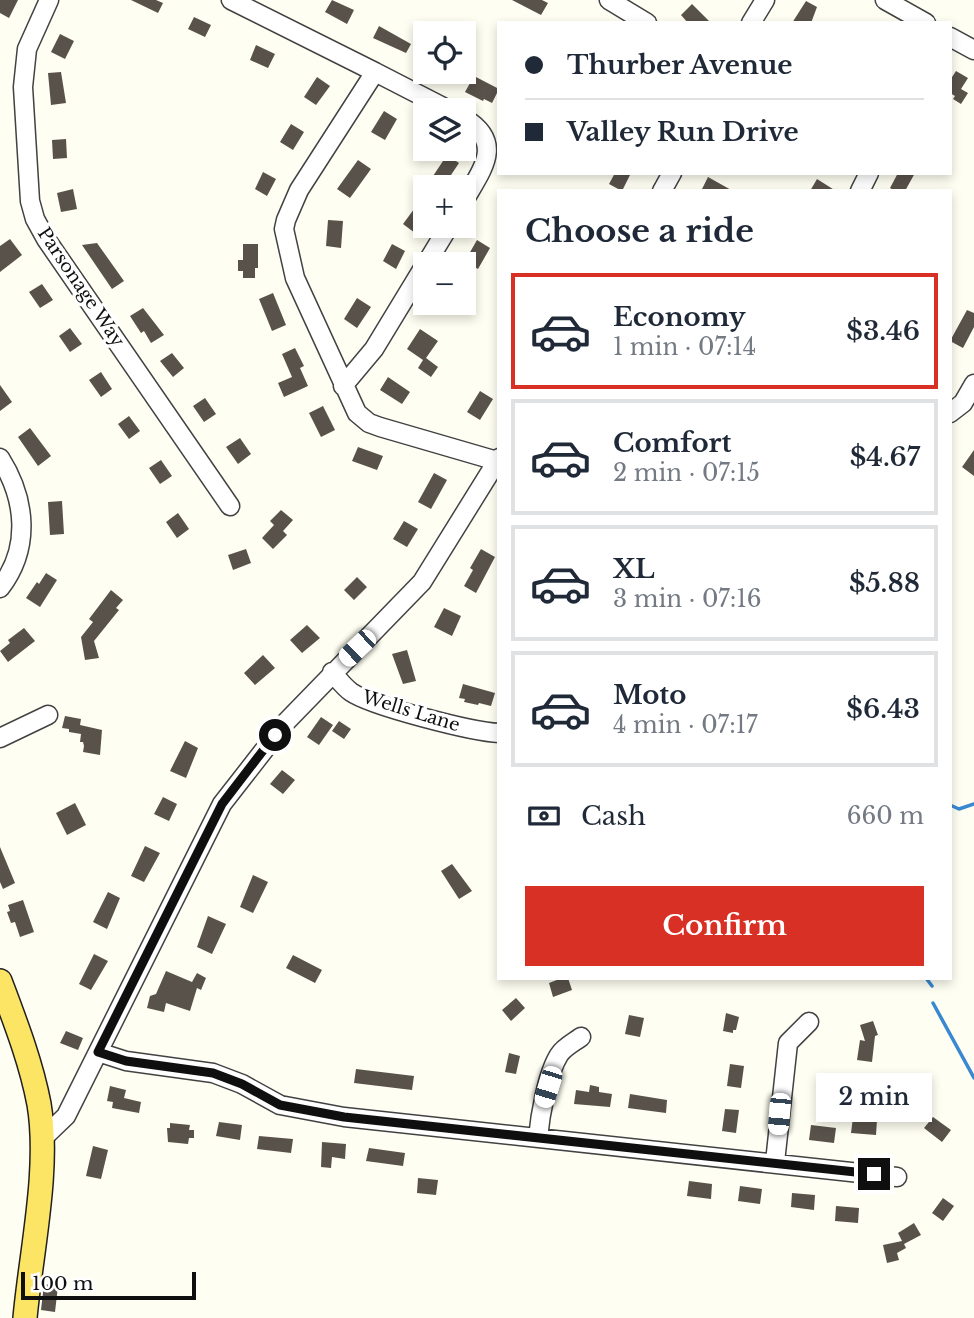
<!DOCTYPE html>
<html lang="en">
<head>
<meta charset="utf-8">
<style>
  :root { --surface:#fff; --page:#f2f2f3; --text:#1f2937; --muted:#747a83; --line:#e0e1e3; --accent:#d93025 }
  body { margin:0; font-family:"Libre Baskerville",serif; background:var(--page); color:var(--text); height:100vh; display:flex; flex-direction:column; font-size:26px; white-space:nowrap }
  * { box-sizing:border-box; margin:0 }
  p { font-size:23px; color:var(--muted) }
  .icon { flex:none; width:38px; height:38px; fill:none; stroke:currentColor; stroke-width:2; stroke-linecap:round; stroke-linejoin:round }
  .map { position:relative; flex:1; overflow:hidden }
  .panel { position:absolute; left:497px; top:189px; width:455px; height:791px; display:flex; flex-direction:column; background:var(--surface); border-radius:0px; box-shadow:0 4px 10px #0003 }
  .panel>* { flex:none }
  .banner { position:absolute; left:497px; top:21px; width:455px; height:154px; border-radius:0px; box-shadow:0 4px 10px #0003; display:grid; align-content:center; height:154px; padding:0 28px; background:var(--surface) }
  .fabs { position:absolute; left:413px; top:21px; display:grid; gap:14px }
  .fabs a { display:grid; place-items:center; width:63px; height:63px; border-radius:0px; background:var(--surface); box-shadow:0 4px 10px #0003; font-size:35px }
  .scale { position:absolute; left:21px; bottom:18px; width:175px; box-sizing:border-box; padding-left:7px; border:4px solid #0f0f0f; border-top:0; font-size:19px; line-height:24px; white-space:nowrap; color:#0f0f0f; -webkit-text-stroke:5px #fff; paint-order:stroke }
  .end { position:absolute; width:32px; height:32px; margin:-16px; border:9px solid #0f0f0f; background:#fff; box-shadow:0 0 0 4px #fff }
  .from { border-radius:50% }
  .bubble { position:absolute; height:49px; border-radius:0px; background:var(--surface); box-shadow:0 4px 10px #0003; font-size:23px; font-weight:600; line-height:49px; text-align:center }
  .car { position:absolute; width:21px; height:42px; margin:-21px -10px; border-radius:9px; box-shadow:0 0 5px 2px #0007; background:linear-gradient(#fff 24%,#345 0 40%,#fff 0 76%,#345 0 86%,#fff 0) }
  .banner b { display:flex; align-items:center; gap:24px; height:66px; font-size:26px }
  .banner b+b { border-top:2px solid var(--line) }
  .banner i { width:18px; height:18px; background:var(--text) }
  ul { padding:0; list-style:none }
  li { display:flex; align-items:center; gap:21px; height:116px; margin:0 14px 10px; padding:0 14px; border:4px solid var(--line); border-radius:0px }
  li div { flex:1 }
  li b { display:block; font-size:26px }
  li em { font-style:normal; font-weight:600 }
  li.current { border-color:var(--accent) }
  li>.icon { width:63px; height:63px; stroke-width:1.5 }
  h2 { padding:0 28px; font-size:32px; line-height:84px }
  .pay { display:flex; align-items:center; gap:18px; height:77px; padding:0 28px; font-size:26px }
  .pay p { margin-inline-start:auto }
  .primary-button { display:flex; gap:14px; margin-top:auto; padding:14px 28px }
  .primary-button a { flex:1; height:80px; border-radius:0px; background:var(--accent); color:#fff; font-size:28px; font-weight:600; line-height:80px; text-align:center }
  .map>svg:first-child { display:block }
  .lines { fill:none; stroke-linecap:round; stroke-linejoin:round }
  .stream { stroke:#3988d2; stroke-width:3.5 }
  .building { fill:#59524b }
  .minor-casing { stroke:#424242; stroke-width:21 }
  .major-casing { stroke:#202020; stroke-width:26 }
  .minor { stroke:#fff; stroke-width:18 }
  .major { stroke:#fce465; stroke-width:23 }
  .route { stroke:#0f0f0f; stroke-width:9 }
  .labels { text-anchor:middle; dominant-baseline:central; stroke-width:7; stroke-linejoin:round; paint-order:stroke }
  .street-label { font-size:18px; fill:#0f0f0f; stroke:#fff }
</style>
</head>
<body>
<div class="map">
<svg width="974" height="1318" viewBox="0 0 974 1318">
  <rect width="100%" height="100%" fill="#fffef2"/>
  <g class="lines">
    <path class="stream" d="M950 805 959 809 974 804
      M926 978 932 986
      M933 1003 974 1078"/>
  </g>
  <path class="building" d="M0 0H18L9 18 0 13Z
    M131 0H156L163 3 158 13Z
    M332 0 354 10 347 24 325 12Z
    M512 0H542L548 3 541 15Z
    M806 1 817 7 811 23H792Z
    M692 4 711 23H688L681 15Z
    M194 17 211 25 205 37 188 29Z
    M379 26 411 44 406 53 373 38Z
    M60 34 74 41 65 59 51 52Z
    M256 45 275 54 268 68 250 60Z
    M956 71 968 78 961 89 968 93 961 104 953 99 955 96 950 93V80Z
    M61 72 66 103 51 105 48 73Z
    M474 76 499 89 492 103 484 99 483 101 465 92Z
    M317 77 330 86 316 105 304 97Z
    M384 111 397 119 385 140 371 132Z
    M291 124 304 132 293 150 280 142Z
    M66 139 67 158 53 159 52 140Z
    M447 155 459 163 445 184 433 176Z
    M358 160 371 169 350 198 337 189Z
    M263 172 276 179 267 196 255 189Z
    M615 173H631L622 191 609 184Z
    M898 173H915L905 191H895L890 188Z
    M708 177 733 191H701Z
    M817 179 836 191H810Z
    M73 189 77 209 61 212 57 193Z
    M417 205 425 211V219L415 233 403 224Z
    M328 220 343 221 341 248 326 246Z
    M10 239 22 255 0 272V246Z
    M477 240 490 248 478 269 465 261Z
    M97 243 124 281 112 289 82 245Z
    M243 244H258V268H255V278H243V271H238V260H243Z
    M392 244 405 251 396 269 383 261Z
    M42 284 53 300 40 308 29 292Z
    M273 293 286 325 272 331 259 299Z
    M357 298 371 307 357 328 344 319Z
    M143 308 164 335 151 343 144 331 141 333 130 316Z
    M967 310 974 313V327L963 348 950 341Z
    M70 328 82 344 70 352 59 336Z
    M420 329 438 341 426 358 438 367 431 377 418 368 423 360 407 349Z
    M295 348 304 366 300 368 308 386 284 397 278 383 292 377 282 354Z
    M172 353 184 368 173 377 160 361Z
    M101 372 112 389 101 397 89 380Z
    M388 377 410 392 402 404 380 390Z
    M0 385 12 402 0 411Z
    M480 391 493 399 480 420 467 412Z
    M205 398 216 414 204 422 193 406Z
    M323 406 335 430 321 437 309 413Z
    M129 416 140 431 129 439 118 424Z
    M30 428 51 456 38 466 18 437Z
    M240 438 251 454 238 464 226 447Z
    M358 447 383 456 377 470 352 461Z
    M974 450V476L962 467Z
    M161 460 172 476 160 484 149 468Z
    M434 473 447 480 431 509 418 502Z
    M62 501 64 534 50 535 48 502Z
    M281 510 293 520 283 531 287 535 273 549 262 538 274 525 270 521Z
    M178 513 189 529 177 538 166 522Z
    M404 521 418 529 407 547 393 539Z
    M246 549 251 563 233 570 228 555Z
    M481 549 495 557 476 593 464 586 473 570 470 568Z
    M46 573 57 580 40 607 26 598 37 582 39 584Z
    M357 577 367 587 354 600 344 590Z
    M111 590 123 600 116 608 119 610 94 641 99 658 85 660 81 637 93 622 89 619Z
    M444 608 461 616 452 636 434 627Z
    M307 625 320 638 302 653 290 640Z
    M24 628 35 641 8 662 0 651 10 643 8 640Z
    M407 650 416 681 403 684 392 654Z
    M263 655 275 668 255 685 244 673Z
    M463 684 495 693 491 706 479 703 478 705 464 702 465 699 459 698Z
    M65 716 81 719 80 725 102 730 100 755 83 752 84 746 83 742H80L81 734 69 732V729L62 728Z
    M321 717 333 725 319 745 307 737Z
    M339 721 351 729 344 739 332 731Z
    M185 741 198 748 186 778 170 771Z
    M282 770 295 780 283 794 270 784Z
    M163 797 177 804 169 821 154 814Z
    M75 803 86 825 67 835 56 813Z
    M145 846 160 853 144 882 131 876Z
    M0 847 15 883 3 889 0 882Z
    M452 864 472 891 459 899 441 871Z
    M253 875 268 882 253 913 240 907Z
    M108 892 120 898 107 929 93 922Z
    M23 900 34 932 20 937 15 922 11 923 7 912 10 911 8 905Z
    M208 916 226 924 212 954 197 947Z
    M94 954 108 961 91 990 79 984Z
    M293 955 322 970 315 983 286 968Z
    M166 971 192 982 197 973 206 978 201 990 197 988 190 1011 166 1003 164 1012 147 1008 150 996 156 994Z
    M562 978H568L572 990 553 997 549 983Z
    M516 998 525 1008 511 1021 502 1010Z
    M726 1013 739 1017 736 1030H733V1033L723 1031Z
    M629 1015 644 1018 640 1037 625 1034Z
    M873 1021 878 1035 875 1036 872 1062 857 1060 860 1040 865 1041 860 1025Z
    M66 1031 83 1038 78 1050 60 1043Z
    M509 1053 520 1056 516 1074 505 1072Z
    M730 1064 744 1066 741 1088 727 1086Z
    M356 1069 414 1076 412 1090 354 1083Z
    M590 1085 599 1087V1092L612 1094 610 1107 574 1104 576 1090 589 1092Z
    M110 1086 126 1090 124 1098 141 1102 139 1113 112 1108 113 1102 107 1101Z
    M630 1094 667 1100 666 1113 628 1108Z
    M725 1109 739 1110 736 1133 722 1131Z
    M853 1117 877 1120 876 1135 851 1133Z
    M933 1117 951 1130 942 1142 924 1128Z
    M219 1122 242 1125 240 1140 216 1136Z
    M170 1123 190 1125 189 1130H194V1138H189L188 1144 168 1142 167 1128H170Z
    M811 1125 836 1128 834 1143 809 1140Z
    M259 1136 293 1139 291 1153 257 1149Z
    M322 1142 346 1144 345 1159 332 1157 331 1168 321 1167Z
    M93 1146 108 1150 101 1179 86 1176Z
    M369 1148 405 1153 403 1166 366 1161Z
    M418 1178 438 1180 436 1195 417 1193Z
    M689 1181 712 1184 711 1199 687 1196Z
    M740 1186 762 1189 760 1204 738 1201Z
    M792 1193 815 1195 814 1210 791 1207Z
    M943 1198 954 1206 943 1221 932 1213Z
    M836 1206 859 1208 858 1223 835 1221Z
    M914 1223 921 1235 904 1244 906 1248 897 1253 899 1260 887 1263 883 1245 902 1241 898 1233Z
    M44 1284 58 1286 55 1312 41 1310Z"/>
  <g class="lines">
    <defs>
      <path id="minor" d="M49 0 27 49 23 87 30 201 35 219 46 239 230 506
        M231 0 375 72
        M609 0 647 23
        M885 0 926 23
        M751 23 765 0
        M950 37 974 50
        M449 110 375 72 299 190 286 220 284 229 295 278 357 413 369 423 380 427 497 461
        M464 118C505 143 482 169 464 201
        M662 191 672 173
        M860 191 869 173
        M426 264 449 226
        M343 386 374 349 425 265
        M950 413 963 403 974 384
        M0 458C26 499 31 548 0 588
        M332 672C338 679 344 687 351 692 371 706 473 732 499 733
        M0 738 48 715
        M98 1052 126 1061 213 1073 242 1084 280 1105 344 1117 897 1177
        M538 1138C540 1116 547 1074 559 1055 564 1047 573 1043 581 1037
        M41 1140 66 1116 222 804 286 722 422 582 499 458
        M775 1162 788 1043 809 1022"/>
      <path id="major" d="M0 981C15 1021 31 1062 39 1104 50 1169 31 1252 25 1318"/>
    </defs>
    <use href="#minor" class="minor-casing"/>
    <use href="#major" class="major-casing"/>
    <use href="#minor" class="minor"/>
    <use href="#major" class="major"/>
  </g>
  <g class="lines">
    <path class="route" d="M275 735 222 804 98 1052 126 1061 213 1073 242 1084 280 1105 344 1117 874 1174"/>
  </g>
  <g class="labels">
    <g class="street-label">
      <text transform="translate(81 287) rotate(56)">Parsonage Way</text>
      <text transform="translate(411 711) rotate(17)">Wells Lane</text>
    </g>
  </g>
</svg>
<div class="fabs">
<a><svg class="icon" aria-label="locate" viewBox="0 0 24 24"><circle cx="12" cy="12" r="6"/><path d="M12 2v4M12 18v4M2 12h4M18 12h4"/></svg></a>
<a><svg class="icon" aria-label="layers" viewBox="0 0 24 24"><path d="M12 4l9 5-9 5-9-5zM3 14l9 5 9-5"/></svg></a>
<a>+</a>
<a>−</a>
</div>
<div class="scale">100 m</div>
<i class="end from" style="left:275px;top:735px"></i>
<i class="end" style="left:874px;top:1174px"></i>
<div class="bubble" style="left:816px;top:1073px;width:116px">2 min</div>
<i class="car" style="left:357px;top:648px;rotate:226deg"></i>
<i class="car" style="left:548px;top:1087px;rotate:197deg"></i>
<i class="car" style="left:779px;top:1114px;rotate:185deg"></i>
<div class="banner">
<b><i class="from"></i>Thurber Avenue</b>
<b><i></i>Valley Run Drive</b>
</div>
<section class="panel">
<h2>Choose a ride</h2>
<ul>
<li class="current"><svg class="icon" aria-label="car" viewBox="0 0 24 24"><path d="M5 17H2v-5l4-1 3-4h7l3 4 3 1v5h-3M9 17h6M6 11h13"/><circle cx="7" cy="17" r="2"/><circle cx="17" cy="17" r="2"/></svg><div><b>Economy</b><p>1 min · 07:14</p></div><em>$3.46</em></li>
<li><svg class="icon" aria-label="car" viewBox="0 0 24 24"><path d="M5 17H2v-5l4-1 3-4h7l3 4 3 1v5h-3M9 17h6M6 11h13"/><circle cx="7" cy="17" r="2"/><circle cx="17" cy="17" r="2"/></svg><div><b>Comfort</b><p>2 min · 07:15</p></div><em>$4.67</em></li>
<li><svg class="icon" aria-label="car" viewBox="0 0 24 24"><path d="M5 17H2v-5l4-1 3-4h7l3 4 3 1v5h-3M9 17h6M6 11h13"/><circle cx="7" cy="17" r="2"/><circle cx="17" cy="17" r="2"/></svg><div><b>XL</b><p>3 min · 07:16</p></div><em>$5.88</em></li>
<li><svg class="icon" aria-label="car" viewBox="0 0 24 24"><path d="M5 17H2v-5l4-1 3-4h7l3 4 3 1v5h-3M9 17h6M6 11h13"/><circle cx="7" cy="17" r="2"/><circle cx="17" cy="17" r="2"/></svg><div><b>Moto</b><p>4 min · 07:17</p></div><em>$6.43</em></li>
</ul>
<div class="pay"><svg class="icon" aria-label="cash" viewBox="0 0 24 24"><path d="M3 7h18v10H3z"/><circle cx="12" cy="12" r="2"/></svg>Cash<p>660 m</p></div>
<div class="primary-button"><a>Confirm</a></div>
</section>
</div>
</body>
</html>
